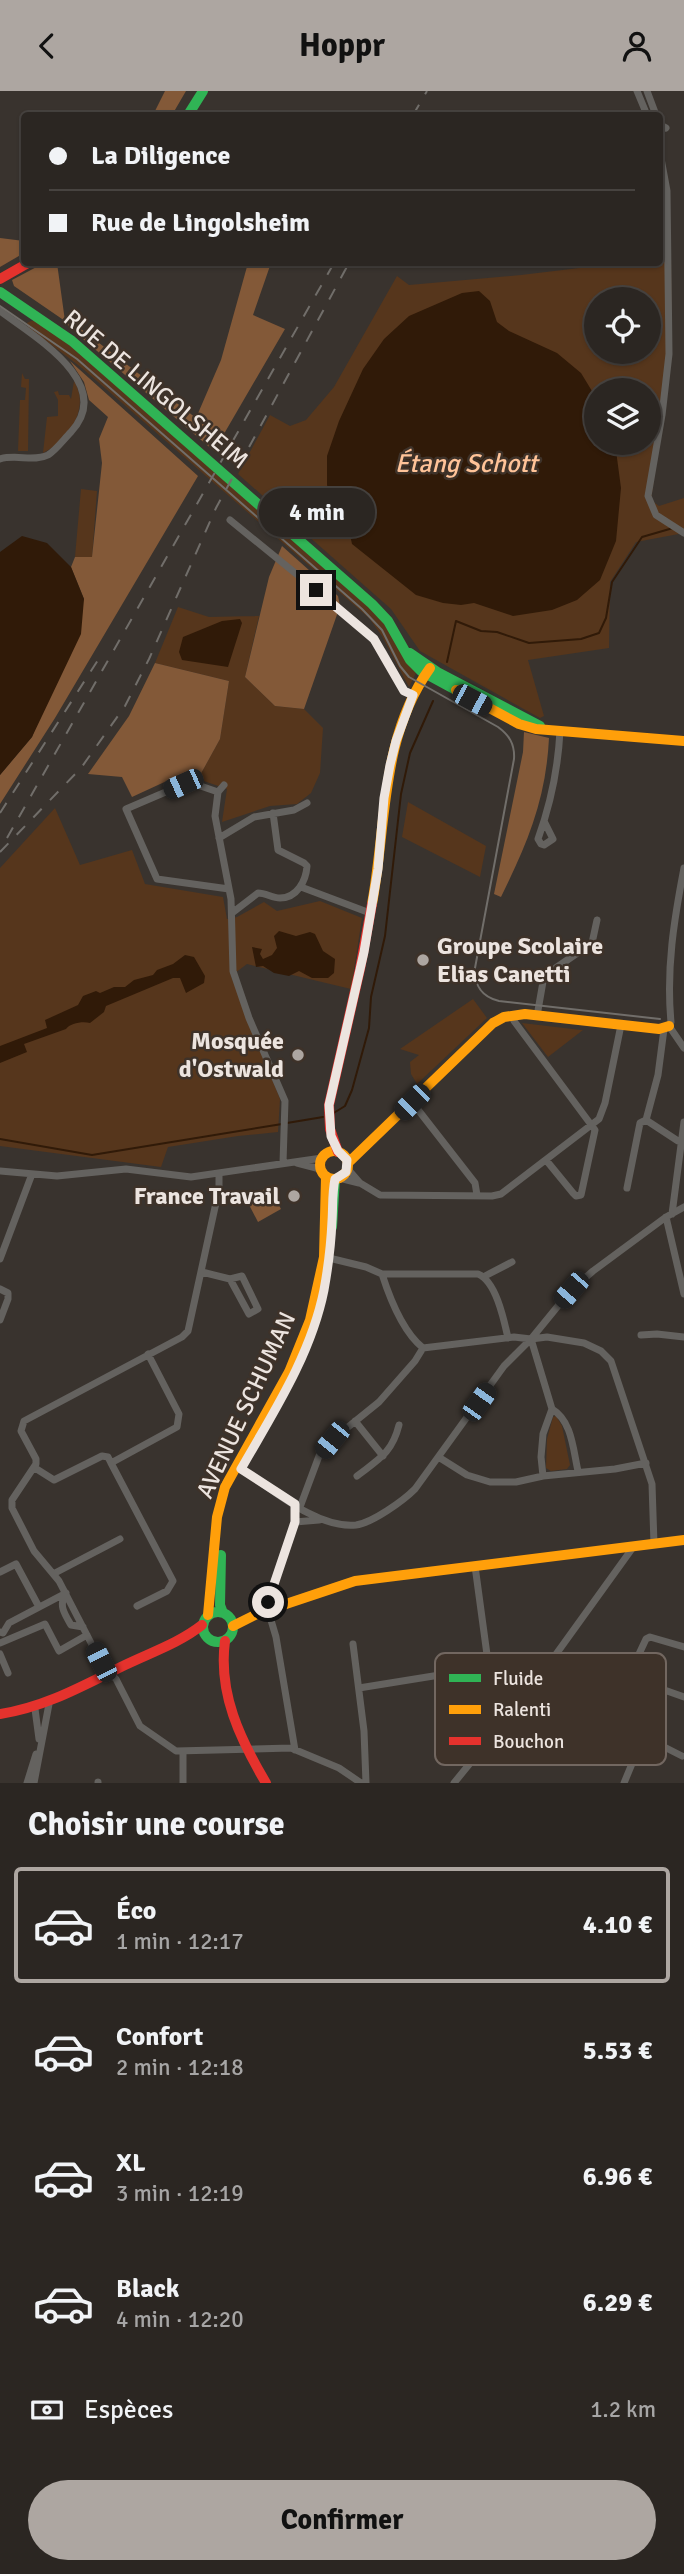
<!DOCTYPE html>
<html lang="fr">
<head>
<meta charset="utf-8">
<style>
  :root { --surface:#2b2622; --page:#37322f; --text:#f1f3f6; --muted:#a6a5a5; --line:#474340; --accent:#ada6a1 }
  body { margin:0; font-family:Signika,sans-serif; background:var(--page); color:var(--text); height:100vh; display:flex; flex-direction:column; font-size:26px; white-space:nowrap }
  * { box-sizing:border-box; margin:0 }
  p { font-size:23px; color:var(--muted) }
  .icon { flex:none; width:38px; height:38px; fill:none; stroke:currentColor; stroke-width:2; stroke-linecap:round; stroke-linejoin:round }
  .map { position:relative; height:1692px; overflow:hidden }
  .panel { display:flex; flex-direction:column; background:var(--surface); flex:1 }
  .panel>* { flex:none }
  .banner { position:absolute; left:21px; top:21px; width:642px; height:154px; border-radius:7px; box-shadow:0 2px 5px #0004,0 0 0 2px var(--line); display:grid; align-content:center; height:154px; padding:0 28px; background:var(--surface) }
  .tools { position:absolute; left:584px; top:196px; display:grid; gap:14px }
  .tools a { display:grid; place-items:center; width:77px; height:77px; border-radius:50%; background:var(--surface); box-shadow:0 2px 5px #0004,0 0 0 2px var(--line); font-size:35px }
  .end { position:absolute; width:32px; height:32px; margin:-16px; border:9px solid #ece4df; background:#111; box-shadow:0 0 0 4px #111 }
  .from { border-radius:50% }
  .bubble { position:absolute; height:49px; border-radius:24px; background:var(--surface); box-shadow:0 2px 5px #0004,0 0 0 2px var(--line); font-size:23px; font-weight:700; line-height:49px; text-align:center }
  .car { position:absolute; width:21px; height:42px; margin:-21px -10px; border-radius:9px; box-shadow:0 0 5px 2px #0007; background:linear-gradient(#222 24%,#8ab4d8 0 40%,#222 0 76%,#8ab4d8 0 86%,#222 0) }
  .banner b { display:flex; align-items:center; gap:24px; height:66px; font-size:26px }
  .banner b+b { border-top:2px solid var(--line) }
  .banner i { width:18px; height:18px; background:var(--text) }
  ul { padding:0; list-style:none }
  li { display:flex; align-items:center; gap:21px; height:116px; margin:0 14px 10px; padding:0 14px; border:4px solid transparent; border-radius:7px }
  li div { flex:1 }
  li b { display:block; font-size:26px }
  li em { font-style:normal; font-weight:700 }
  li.current { border-color:var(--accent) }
  li>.icon { width:63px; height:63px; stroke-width:1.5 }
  h2 { padding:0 28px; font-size:32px; line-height:84px }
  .pay { display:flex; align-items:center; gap:18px; height:77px; padding:0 28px; font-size:26px }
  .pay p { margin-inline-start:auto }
  .action { display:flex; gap:14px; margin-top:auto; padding:14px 28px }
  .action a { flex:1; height:80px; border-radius:42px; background:var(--accent); color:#111; font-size:28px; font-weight:700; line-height:80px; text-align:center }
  header { display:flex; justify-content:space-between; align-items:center; height:91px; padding:0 28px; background:var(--accent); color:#111; font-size:32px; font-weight:700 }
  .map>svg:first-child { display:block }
  .green { fill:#56361c; fill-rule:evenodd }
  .forest { fill:#835938 }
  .water { fill:#301a08 }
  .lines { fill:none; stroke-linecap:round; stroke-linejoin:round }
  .stream { stroke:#301a08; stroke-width:2 }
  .street { stroke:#64625f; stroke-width:7 }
  .fast { stroke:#30b455; stroke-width:10 }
  .slow { stroke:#ff9f0a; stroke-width:10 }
  .jam { stroke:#e5322d; stroke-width:10 }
  .tram { stroke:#716e6a; stroke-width:2 }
  .rail { stroke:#716e6a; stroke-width:2; stroke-dasharray:12 12; stroke-linecap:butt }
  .route { stroke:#ece4df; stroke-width:9 }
  .poi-dot { fill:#ada6a1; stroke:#3e3229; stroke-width:2.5 }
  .labels { text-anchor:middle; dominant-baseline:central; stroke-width:5; stroke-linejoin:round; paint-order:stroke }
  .street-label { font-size:24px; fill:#ece4df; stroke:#3e3229 }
  .poi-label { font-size:24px; font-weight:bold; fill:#ece4df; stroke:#3e3229; text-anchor:end }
  .water-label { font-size:26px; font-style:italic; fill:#ffc398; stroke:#3e3229 }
  .key { fill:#3e3229; stroke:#726760; stroke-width:2 }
  .key-label { font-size:19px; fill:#ece4df }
</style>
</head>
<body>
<header><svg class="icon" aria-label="back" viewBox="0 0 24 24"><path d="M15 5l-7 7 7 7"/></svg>Hoppr<svg class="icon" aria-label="person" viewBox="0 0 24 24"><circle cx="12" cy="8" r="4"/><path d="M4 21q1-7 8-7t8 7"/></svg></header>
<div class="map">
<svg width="684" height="1692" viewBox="0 0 684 1692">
  <rect width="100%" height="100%" fill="#39332e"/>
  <path class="green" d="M671 165 672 264 651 409 659 415 684 407V442L636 451 610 491 609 557 528 569 544 625 540 627 420 560 391 518 238 383 270 324 290 335 306 329 334 296 397 185 409 194 521 184 621 172H660V167ZM597 208H649V261H597ZM597 299H649V352H597Z
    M31 230H37L80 262 377 522 416 582 409 596 382 545 369 527 82 277 28 236 27 232Z
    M22 282 25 288H29L28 360H18L20 309H25L26 297 21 296Z
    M74 290C91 317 68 350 43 362L47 326 58 325V309L54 301 58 300 59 304H69L71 308Z
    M81 398 97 400 92 467 75 466Z
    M178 516 209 526 259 525 245 586 275 615 304 618 323 637 320 682 311 702 297 713 270 715 222 731 227 698 198 688 220 648 229 590 155 572Z
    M408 711 486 755 480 786 402 746Z
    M55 717 80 774 132 759 145 793 223 806 227 828 237 826 264 811 277 820 320 810 362 827 351 898 247 873 231 885 280 1008 278 1041 238 1045 168 1056 161 1076 0 1055V777Z
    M473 908 487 927 417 993 411 983 410 971 419 964 400 958Z
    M522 932 581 939H583L548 966Z
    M556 1325 562 1335 570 1374 567 1378 551 1380 546 1377 547 1348 553 1326Z"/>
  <path class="forest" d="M165 0H186L172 24H153Z
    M0 147 24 150V162L0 176Z
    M44 172H57L65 230 72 231 196 327 221 269 248 172H271L253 224 285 238 214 360 69 236 65 230 14 195 12 189Z
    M70 270 198 385 55 627 0 713V684L32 646 84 508 71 476 75 466H92L102 372 99 348 108 326 89 309 84 291Z
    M282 455 338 505 340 515 304 618 275 615 245 586 269 486Z
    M155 572 229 590 220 648 198 688 184 682 132 706 122 686 88 683 129 625Z
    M524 641 549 647C546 708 528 751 501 806L494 803 523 661Z
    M269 1096 281 1118 258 1131 246 1108Z"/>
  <path class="water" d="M479 200 490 210 497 231 509 240 557 262 581 282 595 305 597 352H615L621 397 616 450 600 489 577 509 552 519 513 525 474 512 461 514 443 512 416 504 352 453 349 439 338 422 327 394V365L339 330 363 278 384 248 409 225 462 202Z
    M22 445 47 452 71 476 84 508 81 543 32 646 0 684V461Z
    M240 528 242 532 228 576 182 569 179 561 183 546 222 530Z
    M279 840 296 845 310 841 315 843 323 860 335 868 334 882 328 887H312L299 880 289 885 274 882 263 875 256 876 252 856 262 858 260 863 263 868 272 864 277 857 274 845Z
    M185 864 194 866 205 885 204 892 186 902 180 887H173L106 915 104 921 90 932C83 930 70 932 66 938L24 953 27 961 0 972V955L47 937 45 929 78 914 83 905 96 900 100 902 114 896H125L134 889 153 884 157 879 173 873Z"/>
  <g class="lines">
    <path class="stream" d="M447 571 456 530 481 540 497 541 529 552 581 548 599 542 606 527 612 491 642 446 673 437
      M332 1023 345 1015 352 999 369 937 371 906 385 845 401 703 410 662 433 610
      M287 1032 323 1026
      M0 1048 92 1064 282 1033"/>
    <path class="street" d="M637 0 647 24
      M647 0 656 24
      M660 34 666 37
      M660 62 667 100 669 263 662 324 648 405 656 424 684 442
      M0 220C33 245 116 292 71 341 64 348 56 359 48 364 35 371 15 363 0 368
      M230 429 365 539 383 561 404 600 413 604
      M224 694 218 701 215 725 231 808 233 880 249 927 285 1010 283 1072
      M218 701 189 691 126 718 157 788 229 798
      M545 732 553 748 544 754 541 753 538 748C551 712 558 678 560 640
      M219 747 254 726 294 719 307 712
      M684 777C674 829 666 878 671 931L669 935 684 957
      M301 796 370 822
      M232 822 258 802C266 802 272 807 280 807 297 807 306 790 307 775L304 772 278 759 273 722
      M512 924 514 930 595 1039 581 1104 576 1105 573 1102 546 1069
      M537 925 544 885 592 852 597 829
      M664 938 658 984 646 1029 678 1050 684 1051
      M412 1011 475 1092 477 1104
      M297 1072 320 1078
      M347 1077 360 1092 380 1104 492 1105 501 1103 599 1028 605 1012 621 934
      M0 1080 57 1085 126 1078 191 1086 322 1067
      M219 1082V1098L188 1240 182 1246 24 1330 21 1340 36 1368V1373L12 1409V1417L34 1460 59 1490 104 1577 116 1588 140 1635 176 1660 291 1657 339 1677 361 1692
      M339 1087 359 1092
      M627 1097 640 1032 646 1029
      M672 1123 684 1031
      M666 1126 684 1203
      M329 1167 366 1176 382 1183H478C496 1190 504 1229 508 1247
      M0 1168 32 1083
      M202 1181 230 1188 242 1185 258 1218 249 1223 230 1188
      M382 1183C390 1208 403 1241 423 1257
      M485 1185 512 1171
      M0 1198 8 1202V1208L0 1229
      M641 1244 657 1243 684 1246
      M531 1248 552 1318 543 1343 541 1366 543 1385
      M552 1318C572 1330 573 1358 578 1380
      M355 1330 383 1365
      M440 1367 467 1384 490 1391H516L543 1385 615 1378 646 1372
      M111 1372 173 1490 167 1500 137 1515
      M237 1375C269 1395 315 1438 356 1434 372 1432 403 1410 415 1398L504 1275 531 1248 571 1199 593 1180 666 1126 684 1116
      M35 1377 54 1389 102 1365 108 1366 111 1372 177 1336 179 1323 148 1263
      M357 1385C379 1368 392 1362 399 1334
      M295 1413V1431L274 1493 268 1519 276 1546 295 1659
      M300 1416 319 1365 332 1349 379 1311 415 1270 423 1257 514 1246 531 1248 547 1246 584 1252 601 1260 611 1270 652 1393 654 1453
      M295 1431 319 1429
      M0 1481 16 1473 39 1516
      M55 1482 120 1448
      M65 1502C59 1515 64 1522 71 1534L83 1536
      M0 1541 3 1542 9 1532 66 1502
      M0 1552 45 1533 59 1560 87 1544
      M353 1553 364 1640 366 1692
      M684 1556 650 1546 646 1548 632 1578 636 1589 684 1606
      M0 1563 8 1582
      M536 1591 682 1665
      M359 1597 483 1577 488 1571 475 1475
      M35 1618 39 1648
      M183 1660V1692
      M27 1692 36 1663
      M34 1692 49 1613
      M98 1692V1691
      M454 1692 536 1591 634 1455
      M624 1692 663 1598"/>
    <path class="fast" d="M188 24 203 0
      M0 201 72 250 372 513 388 530 410 569 421 580 456 599
      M410 562 439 582 540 635
      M332 1136 335 1088
      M221 1464 220 1514 223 1522
      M203 1536a15 15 0 1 1 30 0a15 15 0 1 1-30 0Z"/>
    <path class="slow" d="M456 599 519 633 536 638 684 650
      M372 813C387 732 380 647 430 577
      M320 1074a14 14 0 1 1 28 0a14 14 0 1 1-28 0Z
      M348 1072 493 932 504 926 525 923 659 938 669 935
      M208 1524 217 1426 225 1396 289 1281 310 1229 324 1166 326 1086
      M233 1535 259 1522 355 1490 684 1449"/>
    <path class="jam" d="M0 188 28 172
      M338 1061 330 1038 329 1014 360 878 372 813
      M225 1550C218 1602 240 1648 266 1692
      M0 1623C46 1616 84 1594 125 1574 152 1561 179 1552 202 1534"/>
    <path class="tram" d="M0 215 77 268 362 518 382 539 400 575 409 586 498 636C509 644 515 653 514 668L475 877C474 894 482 906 499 910L660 928"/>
    <path class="rail" d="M413 24 427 0
      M0 722 98 569
      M7 747 334 172
      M0 761 81 677 125 615 149 568 216 417 349 172"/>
  </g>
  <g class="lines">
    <path class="route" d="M268 1511 295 1431V1413L241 1378C273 1322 311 1264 324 1199 328 1177 331 1153 332 1130 333 1116 332 1102 335 1088L346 1081 347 1069 338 1060 331 1045 329 1014 364 861 378 778 384 707 390 674 396 650 413 604 404 600 374 548 316 499"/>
  </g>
  <g class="poi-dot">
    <circle cx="423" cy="869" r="7"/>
    <circle cx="298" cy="964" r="7"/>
    <circle cx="294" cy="1105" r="7"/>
  </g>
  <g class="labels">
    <g class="street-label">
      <text transform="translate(156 298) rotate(40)">RUE DE LINGOLSHEIM</text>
      <text transform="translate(246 1314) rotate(-65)">AVENUE SCHUMAN</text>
    </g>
    <g class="poi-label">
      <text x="437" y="855" text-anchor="start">Groupe Scolaire<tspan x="437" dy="28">Elias Canetti</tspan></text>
      <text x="284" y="950">Mosquée<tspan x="284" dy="28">d'Ostwald</tspan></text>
      <text x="280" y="1105">France Travail</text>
    </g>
    <g class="water-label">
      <text x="466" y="373">Étang Schott</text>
    </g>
  </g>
  <rect x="435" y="1562" width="231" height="112" rx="10" class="key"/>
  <rect x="449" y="1583" width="32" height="8" fill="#30b455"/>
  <rect x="449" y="1614" width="32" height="9" fill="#ff9f0a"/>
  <rect x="449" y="1646" width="32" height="8" fill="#e5322d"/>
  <g class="key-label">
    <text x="493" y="1594">Fluide</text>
    <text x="493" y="1625">Ralenti</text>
    <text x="493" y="1657">Bouchon</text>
  </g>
</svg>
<div class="tools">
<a><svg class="icon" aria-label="locate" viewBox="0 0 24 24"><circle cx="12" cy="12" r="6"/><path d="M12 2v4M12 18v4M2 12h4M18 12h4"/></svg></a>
<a><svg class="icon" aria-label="layers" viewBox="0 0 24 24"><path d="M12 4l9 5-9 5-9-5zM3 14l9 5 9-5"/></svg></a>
</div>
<i class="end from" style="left:268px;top:1511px"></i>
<i class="end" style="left:316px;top:499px"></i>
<div class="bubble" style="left:259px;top:397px;width:116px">4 min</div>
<i class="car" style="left:472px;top:609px;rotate:118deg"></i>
<i class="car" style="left:183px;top:693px;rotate:246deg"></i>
<i class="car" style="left:412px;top:1011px;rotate:225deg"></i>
<i class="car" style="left:571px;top:1199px;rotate:221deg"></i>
<i class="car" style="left:479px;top:1311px;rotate:35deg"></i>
<i class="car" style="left:332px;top:1349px;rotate:219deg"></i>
<i class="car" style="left:101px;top:1571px;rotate:333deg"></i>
<div class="banner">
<b><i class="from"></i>La Diligence</b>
<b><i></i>Rue de Lingolsheim</b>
</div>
</div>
<section class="panel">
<h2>Choisir une course</h2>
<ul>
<li class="current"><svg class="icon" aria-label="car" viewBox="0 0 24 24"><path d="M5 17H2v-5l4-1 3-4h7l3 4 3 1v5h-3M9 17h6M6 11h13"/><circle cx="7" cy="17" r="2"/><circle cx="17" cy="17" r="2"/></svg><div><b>Éco</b><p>1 min · 12:17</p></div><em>4.10 €</em></li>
<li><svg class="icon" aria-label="car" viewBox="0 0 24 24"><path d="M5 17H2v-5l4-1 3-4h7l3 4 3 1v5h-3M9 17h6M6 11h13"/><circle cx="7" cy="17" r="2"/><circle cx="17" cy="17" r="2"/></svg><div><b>Confort</b><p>2 min · 12:18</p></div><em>5.53 €</em></li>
<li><svg class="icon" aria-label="car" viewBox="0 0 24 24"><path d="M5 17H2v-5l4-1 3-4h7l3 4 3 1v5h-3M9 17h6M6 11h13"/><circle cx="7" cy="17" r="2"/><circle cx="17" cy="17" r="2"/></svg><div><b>XL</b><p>3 min · 12:19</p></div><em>6.96 €</em></li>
<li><svg class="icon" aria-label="car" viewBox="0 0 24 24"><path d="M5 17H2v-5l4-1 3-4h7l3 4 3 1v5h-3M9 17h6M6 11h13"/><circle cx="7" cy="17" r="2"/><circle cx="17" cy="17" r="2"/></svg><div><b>Black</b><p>4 min · 12:20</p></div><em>6.29 €</em></li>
</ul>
<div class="pay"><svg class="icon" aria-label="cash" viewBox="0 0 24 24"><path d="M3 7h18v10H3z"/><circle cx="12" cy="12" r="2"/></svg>Espèces<p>1.2 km</p></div>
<div class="action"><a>Confirmer</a></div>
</section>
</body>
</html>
